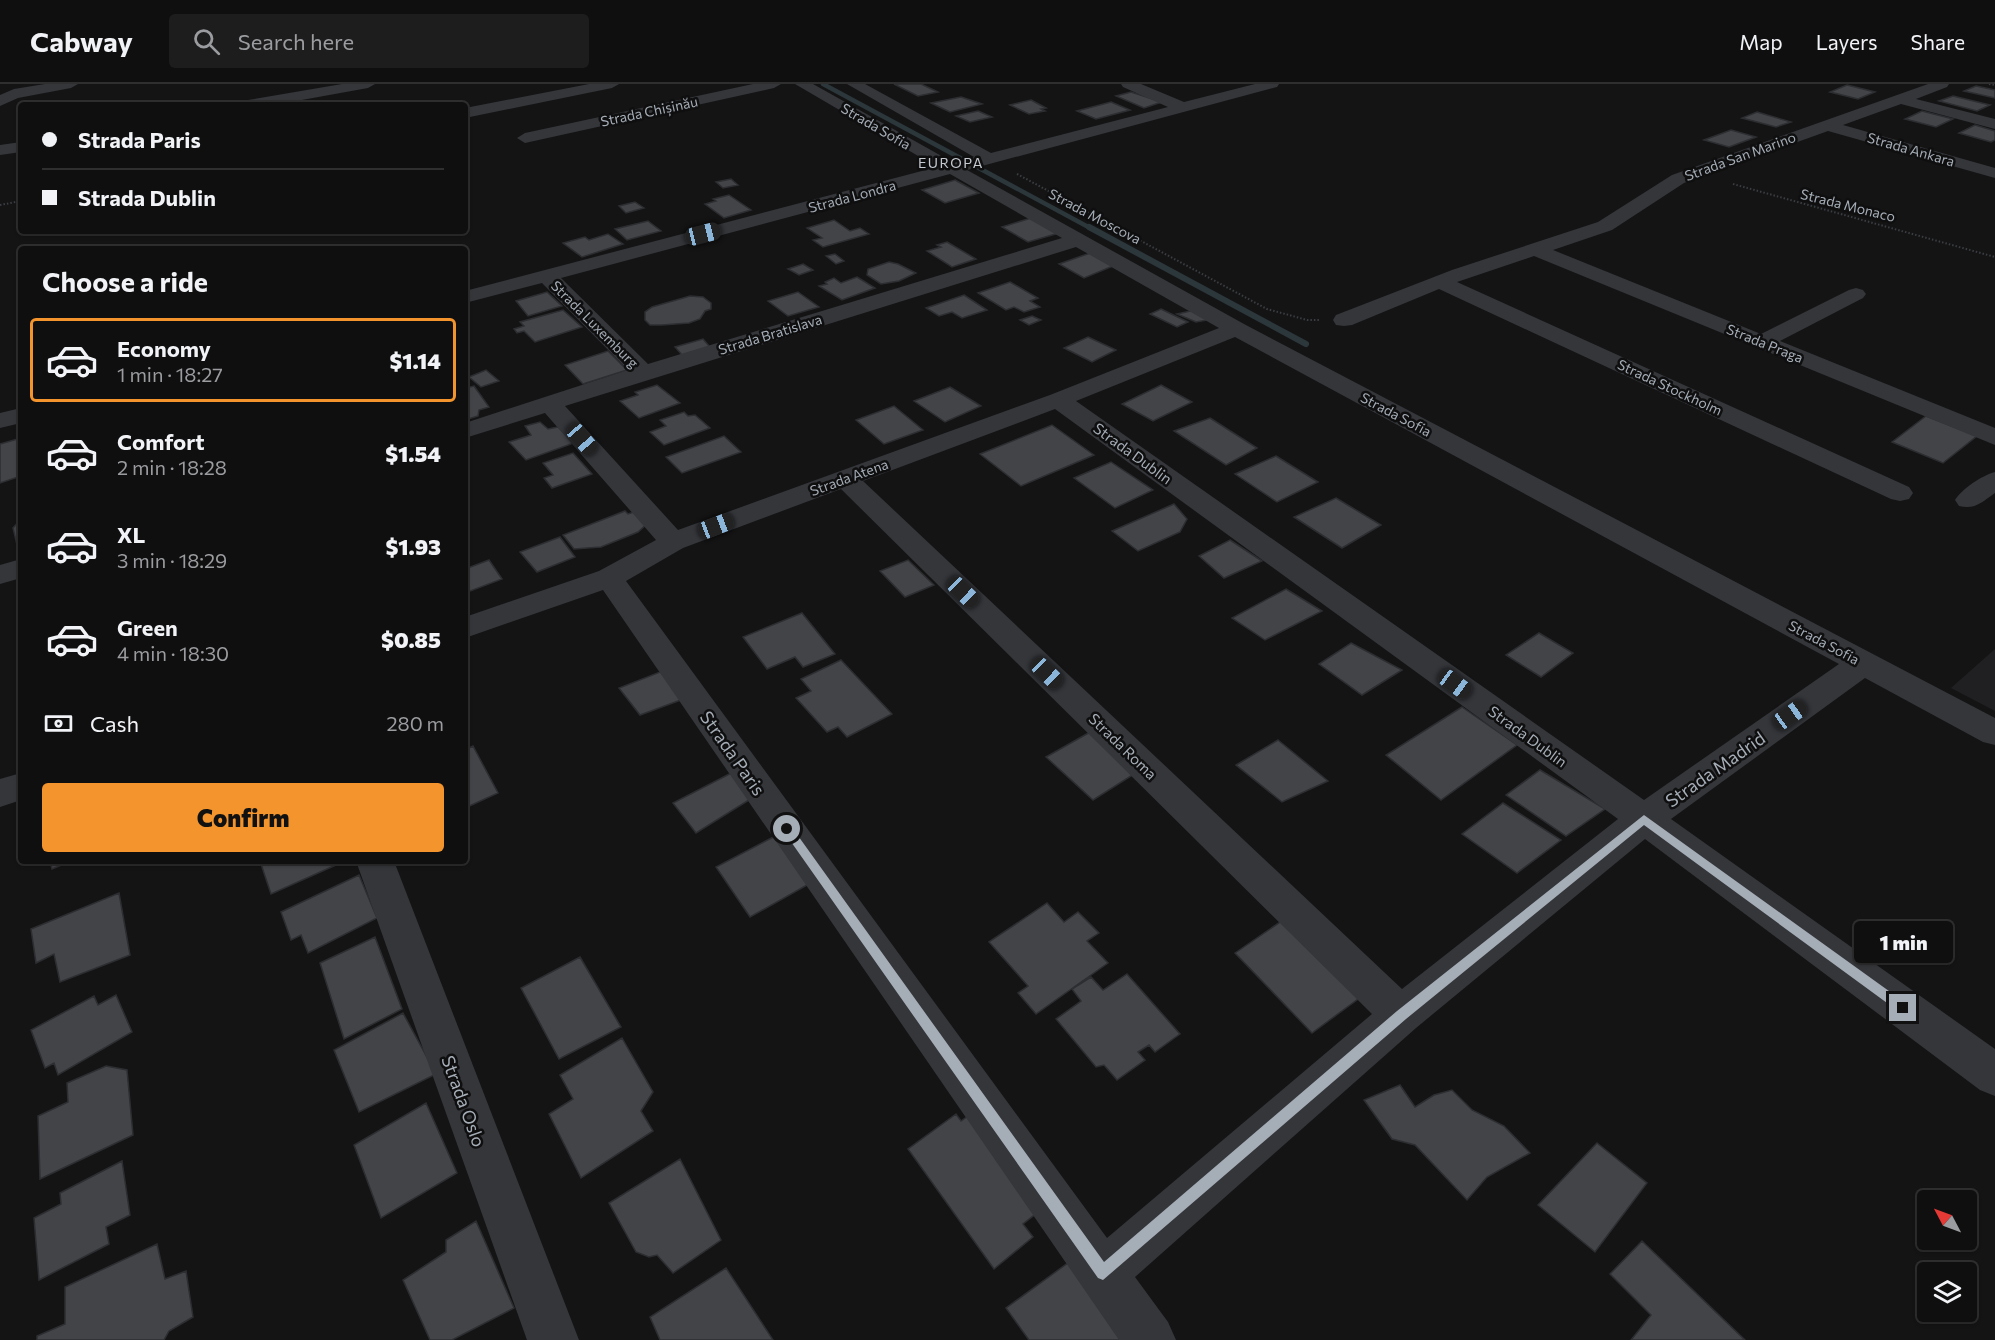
<!DOCTYPE html>
<html lang="en">
<head>
<meta charset="utf-8">
<style>
  :root { --surface:#0f0f10; --page:#1d1d1e; --text:#f1f3f6; --muted:#9b9c9f; --line:#2f2f30; --accent:#f4942d }
  body { margin:0; font-family:Commissioner,sans-serif; background:var(--page); color:var(--text); height:100vh; display:flex; flex-direction:column; font-size:22px; white-space:nowrap }
  * { box-sizing:border-box; margin:0 }
  p { font-size:20px; color:var(--muted) }
  .icon { flex:none; width:33px; height:33px; fill:none; stroke:currentColor; stroke-width:2; stroke-linecap:round; stroke-linejoin:round }
  .map { position:relative; flex:1; overflow:hidden }
  .details { position:absolute; left:18px; top:162px; width:450px; height:618px; display:flex; flex-direction:column; background:var(--surface); border-radius:6px; box-shadow:0 2px 4px #0004,0 0 0 2px var(--line) }
  .details>* { flex:none }
  .guide { position:absolute; left:18px; top:18px; width:450px; height:132px; border-radius:6px; box-shadow:0 2px 4px #0004,0 0 0 2px var(--line); display:grid; align-content:center; height:132px; padding:0 24px; background:var(--surface) }
  .needle { width:39px; rotate:311deg }
  .controls { position:absolute; left:1917px; top:1106px; display:grid; gap:12px }
  .controls a { display:grid; place-items:center; width:60px; height:60px; border-radius:6px; background:var(--surface); box-shadow:0 2px 4px #0004,0 0 0 2px var(--line); font-size:30px }
  .end { position:absolute; width:27px; height:27px; margin:-14px; border:8px solid #a5adb6; background:#111; box-shadow:0 0 0 3px #111 }
  .from { border-radius:50% }
  .bubble { position:absolute; height:42px; border-radius:6px; background:var(--surface); box-shadow:0 2px 4px #0004,0 0 0 2px var(--line); font-size:20px; font-weight:800; line-height:42px; text-align:center }
  .car { position:absolute; width:18px; height:36px; margin:-18px -9px; border-radius:8px; box-shadow:0 0 4px 2px #0007; background:linear-gradient(#222 24%,#8ab4d8 0 40%,#222 0 76%,#8ab4d8 0 86%,#222 0) }
  .guide b { display:flex; align-items:center; gap:21px; height:57px; font-size:22px }
  .guide b+b { border-top:2px solid var(--line) }
  .guide i { width:15px; height:15px; background:var(--text) }
  ul { padding:0; list-style:none }
  li { display:flex; align-items:center; gap:18px; height:84px; margin:0 12px 9px; padding:0 12px; border:3px solid transparent; border-radius:6px }
  li div { flex:1 }
  li b { display:block; font-size:22px }
  li em { font-style:normal; font-weight:800 }
  li.current { border-color:var(--accent) }
  li>.icon { width:54px; height:54px; stroke-width:1.5 }
  h2 { padding:0 24px; font-size:27px; line-height:72px }
  .pay { display:flex; align-items:center; gap:15px; height:66px; padding:0 24px; font-size:22px }
  .pay p { margin-inline-start:auto }
  .action { display:flex; gap:12px; margin-top:auto; padding:12px 24px }
  .action a { flex:1; height:69px; border-radius:6px; background:var(--accent); color:#111; font-size:24px; font-weight:800; line-height:69px; text-align:center }
  header { display:flex; align-items:center; gap:36px; box-sizing:border-box; height:84px; padding:0 30px; background:var(--surface); border-bottom:2px solid var(--line) }
  header strong { font-size:28px }
  nav { display:flex; gap:33px; margin-inline-start:auto; font-size:21px }
  .search { width:420px; height:54px; background:var(--page); display:flex; align-items:center; gap:15px; box-sizing:border-box; padding:0 21px; border-radius:6px; color:var(--muted); font-size:22px }
  .map>svg:first-child { display:block }
  .built { fill:#202022 }
  .lines { fill:none; stroke-linecap:round; stroke-linejoin:round }
  .stream-far1 { stroke:#2c373b; stroke-width:4.5 }
  .stream { stroke:#2c373b; stroke-width:6 }
  .building { fill:#424448; stroke:#2d2e31; stroke-width:1.5 }
  .path { stroke:#3a3d41; stroke-width:2; stroke-dasharray:1.5 2; stroke-linecap:butt }
  .minor { fill:#34363a; fill-rule:evenodd }
  .route { fill:#a5adb6 }
  .labels { text-anchor:middle; dominant-baseline:central; stroke-width:5; stroke-linejoin:round; paint-order:stroke }
  .far-street-label { font-size:14px; fill:#a5adb6; stroke:#0f0f10 }
  .far-neighbourhood-label { font-size:14px; letter-spacing:1.5px; fill:#c6cbd2; stroke:#0f0f10 }
  .street-label { font-size:15px; fill:#a5adb6; stroke:#0f0f10 }
  .near-street-label { font-size:18px; fill:#a5adb6; stroke:#0f0f10 }
</style>
</head>
<body>
<header>
<strong>Cabway</strong>
<div class="search"><svg class="icon" aria-label="search" viewBox="0 0 24 24"><circle cx="10" cy="10" r="6"/><path d="M15 15l6 6"/></svg>Search here</div>
<nav><a>Map</a><a>Layers</a><a>Share</a></nav>
</header>
<div class="map">
<svg width="1995" height="1256" viewBox="0 0 1995 1256">
  <rect width="100%" height="100%" fill="#141415"/>
  <path class="built" d="M1995 565V627L1951 604Z"/>
  <g class="lines">
    <path class="stream-far1" d="M823 0 1092 145"/>
    <path class="stream" d="M1089 143 1306 260"/>
  </g>
  <path class="building" d="M894 0H921L938 8 918 12Z
    M1847 1 1875 8 1858 15 1830 8Z
    M1976 2 1995 6V14L1964 7Z
    M1131 8 1162 18 1144 24 1116 12Z
    M1953 12 1990 21 1977 27 1939 17Z
    M961 13 982 20 950 28 931 19Z
    M1031 16 1046 24 1041 25 1045 27 1029 30 1010 21Z
    M1111 18 1130 26 1096 35 1077 27Z
    M978 27 992 33 970 38 956 32Z
    M1922 27 1953 35 1936 43 1905 35Z
    M1757 28 1791 38 1776 43 1742 34Z
    M1975 41 1995 47V56L1991 58 1959 49Z
    M1731 46 1756 53 1729 63 1704 56Z
    M731 95 738 101 723 104 716 98Z
    M955 96 979 109 945 119 922 106Z
    M729 111 751 126 724 134 705 120 716 117 713 115Z
    M635 118 644 124 626 129 619 122Z
    M1031 134 1059 149 1028 158 1002 143Z
    M834 136 850 147 860 144 869 150 823 163 813 156 822 154 807 144Z
    M648 137 661 147 627 156 615 145Z
    M608 150 623 160 582 173 563 159 585 153 589 156Z
    M947 158 976 175 952 183 927 167 941 163 937 161Z
    M1093 168 1118 180 1084 194 1059 180Z
    M835 170 844 177 836 180 826 172Z
    M889 178 898 180 916 189 899 197 881 200 867 191 868 185Z
    M803 180 813 186 799 191 788 185Z
    M857 193 875 204 842 216 819 202 827 200 825 198 834 194 841 199Z
    M1010 198 1038 214 1030 217 1040 223 1024 228 1014 223 1006 226 978 209Z
    M547 208 562 222 528 232 516 217Z
    M798 208 819 223 788 232 768 217Z
    M964 211 987 226 962 234 952 228 939 232 926 224Z
    M690 212 703 213 711 219V225L705 227 700 235 689 239 662 241H650L645 236V228L652 223Z
    M1161 225 1188 238 1177 243 1150 230Z
    M563 226 582 243 535 258 524 247 517 249 514 245 524 242 520 238Z
    M1195 226 1213 235 1196 238 1177 230Z
    M1032 232 1041 236 1029 241 1020 236Z
    M1088 253 1116 266 1092 278 1064 264Z
    M703 255 710 263 682 271 675 263Z
    M608 267 627 286 583 300 565 281Z
    M486 286 499 297 481 303 469 293Z
    M657 301 680 319 639 334 620 317 638 311 635 308Z
    M1161 301 1192 318 1153 337 1122 320Z
    M474 302 489 323 479 326 478 332 465 336V304Z
    M950 303 981 322 945 338 914 317Z
    M894 322 923 346 884 360 856 336Z
    M684 328 688 332 695 331 710 344 664 361 650 348 666 342 660 336Z
    M1926 332 1977 352 1943 379 1892 358Z
    M1210 334 1257 364 1226 381 1174 347Z
    M540 338 548 345 558 343 574 359 526 376 509 358 531 351 525 342Z
    M1052 341 1094 371 1021 402 980 370Z
    M724 352 741 368 682 389 666 373Z
    M21 354V392L0 399V360Z
    M573 369 592 390 552 404 544 394 553 391 543 379Z
    M1276 372 1318 398 1277 418 1235 390Z
    M1111 378 1153 406 1115 424 1074 394Z
    M1336 414 1381 441 1342 464 1294 433Z
    M1174 420 1187 435 1180 448 1138 467 1112 447Z
    M625 427 628 430 637 427 648 439 638 448 601 463 574 465 563 451Z
    M21 435V469H19L13 444Z
    M560 453 575 473 537 488 520 468Z
    M1230 456 1262 477 1224 494 1199 472Z
    M489 476 502 495 465 509V485Z
    M908 476 934 501 905 513 880 487Z
    M1286 505 1322 527 1265 556 1232 534Z
    M802 529 835 570 803 583 795 573 767 585 743 553Z
    M1539 549 1573 569 1541 593 1506 571Z
    M1351 559 1402 586 1362 611 1319 580Z
    M841 576 892 630 847 653 838 643 827 648 796 614 811 607 801 595Z
    M660 588 689 613 640 631 619 604Z
    M1462 623 1517 661 1441 716 1386 671Z
    M1092 647 1139 687 1093 716 1046 673Z
    M1278 656 1328 697 1282 718 1236 681Z
    M473 662 498 709 465 724V666Z
    M739 685 757 711 696 749 673 719Z
    M1540 686 1605 725 1566 752 1506 711Z
    M1503 719 1561 756 1517 789 1462 750Z
    M781 749 816 796 750 833 716 783Z
    M50 777H71L52 785Z
    M260 777H345L271 810Z
    M359 791 377 834 308 869 301 851 291 856 281 828Z
    M119 809 130 871 60 898 54 870 36 879 31 845Z
    M1047 819 1064 838 1078 828 1099 849 1087 857 1108 879 1036 930 1018 909 1028 902 989 858Z
    M1286 834 1365 910 1312 949 1235 869Z
    M375 853 402 925 344 955 320 879Z
    M580 873 621 943 559 975 521 904Z
    M1127 890 1180 950 1155 968 1149 961 1138 968 1145 976 1117 996 1104 981 1096 983 1056 935 1081 917 1072 905 1091 893 1103 906Z
    M116 911 132 948 58 991 54 979 45 984 31 946 94 912 98 921Z
    M403 929 436 990 359 1028 334 966Z
    M622 954 653 1008 641 1027 653 1047 581 1094 549 1030 573 1015 560 991Z
    M106 982 127 986 133 1051 40 1095 38 1032 68 1018 67 999Z
    M1400 1001 1415 1023 1434 1011 1452 1006 1472 1026 1504 1042 1530 1069 1487 1093 1467 1116 1415 1061 1392 1055 1364 1016Z
    M426 1019 457 1089 381 1134 354 1061Z
    M975 1027 1047 1121 1023 1140 1033 1153 994 1185 908 1065 956 1030 961 1037Z
    M1597 1059 1647 1099 1595 1168 1538 1121Z
    M680 1075 721 1156 673 1189 657 1171 649 1173 636 1168 609 1119Z
    M122 1077 130 1131 106 1143 109 1160 39 1196 34 1134 61 1120 60 1109Z
    M476 1137 514 1224 452 1256H430L403 1196 446 1168V1156Z
    M1642 1157 1745 1256H1631L1651 1231 1610 1190Z
    M157 1160 165 1195 186 1187 193 1233 169 1247 164 1256H37V1252L65 1240V1203Z
    M1076 1173 1136 1256H1029L1006 1224Z
    M726 1184 773 1256H660L650 1233Z"/>
  <g class="lines">
    <path class="path" d="M1989 0 1995 1
      M1017 90 1267 225 1307 236H1319
      M1733 100 1995 173
      M0 121 21 117"/>
    <path class="minor" d="M45 0H78L71 4 18 14 0 22V11L14 5Z
      M342 0H375L368 4 274 21H240L248 16Z
      M589 0H619L612 4 465 34V24Z
      M753 0H781L774 4 525 59 517 54 525 49Z
      M795 0H813L954 79 974 73 847 0H865L991 69 1168 23 1123 3 1121 0H1141L1184 18 1255 0H1279L1277 3 967 86 1244 240 1995 634V661L1983 658 1865 594 1671 735 1995 965V1012L1980 1006 1645 755 1416 944 1135 1193 1168 1238 1176 1256H1119L603 506 465 554V533L599 487 656 456 545 329 465 354V339L628 286 542 199 465 219V207L937 83ZM950 90 1062 154 648 280 561 194ZM1076 163 1219 244 1050 311 678 446 565 322ZM1235 253 1839 580 1644 716 1076 317ZM1055 325 1618 735 1402 905 863 397ZM841 405 1372 930 1107 1154 626 497 683 464Z
      M1928 0H1949L1947 3 1916 15 1995 35V45L1901 20 1843 41 1995 84V94L1828 47 1684 99 1612 146 1553 166 1761 250 1849 206 1856 204 1863 206 1866 210 1863 214 1780 257 1995 344V361L1534 172 1457 198 1909 403 1913 409 1909 415 1900 417 1891 415 1439 205 1352 241 1344 242 1336 241 1333 236 1336 231 1452 186 1598 138 1672 91Z
      M21 58V68L0 71V61Z
      M21 324V339L0 344V329Z
      M1995 388V409C1982 418 1975 426 1959 422L1955 416C1963 404 1981 392 1995 388Z
      M21 475V494L0 500V481Z
      M21 689V716L0 723V695Z
      M356 777H394L579 1256H527Z"/>
  </g>
  <path class="route" d="M1644 731 1907 920V927H1898L1644 741 1406 935 1103 1196 1098 1194 782 745 787 740 791 742 1104 1178 1397 927Z"/>
  <g class="labels">
    <g class="far-street-label">
      <text transform="translate(649 27) rotate(-12)">Strada Chișinău</text>
      <text transform="translate(876 42) rotate(30)">Strada Sofia</text>
      <text transform="translate(1911 65) rotate(16)">Strada Ankara</text>
      <text transform="translate(1740 72) rotate(-20)">Strada San Marino</text>
      <text transform="translate(852 112) rotate(-15)">Strada Londra</text>
      <text transform="translate(1848 121) rotate(14)">Strada Monaco</text>
      <text transform="translate(1095 132) rotate(28)">Strada Moscova</text>
      <text transform="translate(595 240) rotate(45)">Strada Luxemburg</text>
      <text transform="translate(770 250) rotate(-17)">Strada Bratislava</text>
      <text transform="translate(1765 259) rotate(22)">Strada Praga</text>
      <text transform="translate(1670 303) rotate(25)">Strada Stockholm</text>
      <text transform="translate(1396 330) rotate(28)">Strada Sofia</text>
      <text transform="translate(849 393) rotate(-20)">Strada Atena</text>
      <text transform="translate(1824 558) rotate(28)">Strada Sofia</text>
    </g>
    <g class="far-neighbourhood-label">
      <text x="951" y="78">EUROPA</text>
    </g>
    <g class="street-label">
      <text transform="translate(1133 369) rotate(36)">Strada Dublin</text>
      <text transform="translate(1528 652) rotate(36)">Strada Dublin</text>
      <text transform="translate(1123 662) rotate(44)">Strada Roma</text>
    </g>
    <g class="near-street-label">
      <text transform="translate(733 669) rotate(55)">Strada Paris</text>
      <text transform="translate(1715 685) rotate(-35)">Strada Madrid</text>
      <text transform="translate(464 1017) rotate(70)">Strada Oslo</text>
    </g>
  </g>
</svg>
<div class="controls">
<a><svg class="needle" viewBox="-14 -14 28 28"><path d="M0-13l5 13h-10z" fill="#e53935"/><path d="M0 13l5-13h-10z" fill="#9b9c9f"/></svg></a>
<a><svg class="icon" aria-label="layers" viewBox="0 0 24 24"><path d="M12 4l9 5-9 5-9-5zM3 14l9 5 9-5"/></svg></a>
</div>
<i class="end from" style="left:787px;top:745px"></i>
<i class="end" style="left:1903px;top:924px"></i>
<div class="bubble" style="left:1854px;top:837px;width:99px">1 min</div>
<i class="car" style="left:703px;top:150px;rotate:76deg"></i>
<i class="car" style="left:582px;top:355px;rotate:139deg"></i>
<i class="car" style="left:716px;top:442px;rotate:69deg"></i>
<i class="car" style="left:963px;top:508px;rotate:134deg"></i>
<i class="car" style="left:1047px;top:589px;rotate:134deg"></i>
<i class="car" style="left:1455px;top:600px;rotate:126deg"></i>
<i class="car" style="left:1790px;top:631px;rotate:55deg"></i>
<div class="guide">
<b><i class="from"></i>Strada Paris</b>
<b><i></i>Strada Dublin</b>
</div>
<section class="details">
<h2>Choose a ride</h2>
<ul>
<li class="current"><svg class="icon" aria-label="car" viewBox="0 0 24 24"><path d="M5 17H2v-5l4-1 3-4h7l3 4 3 1v5h-3M9 17h6M6 11h13"/><circle cx="7" cy="17" r="2"/><circle cx="17" cy="17" r="2"/></svg><div><b>Economy</b><p>1 min · 18:27</p></div><em>$1.14</em></li>
<li><svg class="icon" aria-label="car" viewBox="0 0 24 24"><path d="M5 17H2v-5l4-1 3-4h7l3 4 3 1v5h-3M9 17h6M6 11h13"/><circle cx="7" cy="17" r="2"/><circle cx="17" cy="17" r="2"/></svg><div><b>Comfort</b><p>2 min · 18:28</p></div><em>$1.54</em></li>
<li><svg class="icon" aria-label="car" viewBox="0 0 24 24"><path d="M5 17H2v-5l4-1 3-4h7l3 4 3 1v5h-3M9 17h6M6 11h13"/><circle cx="7" cy="17" r="2"/><circle cx="17" cy="17" r="2"/></svg><div><b>XL</b><p>3 min · 18:29</p></div><em>$1.93</em></li>
<li><svg class="icon" aria-label="car" viewBox="0 0 24 24"><path d="M5 17H2v-5l4-1 3-4h7l3 4 3 1v5h-3M9 17h6M6 11h13"/><circle cx="7" cy="17" r="2"/><circle cx="17" cy="17" r="2"/></svg><div><b>Green</b><p>4 min · 18:30</p></div><em>$0.85</em></li>
</ul>
<div class="pay"><svg class="icon" aria-label="cash" viewBox="0 0 24 24"><path d="M3 7h18v10H3z"/><circle cx="12" cy="12" r="2"/></svg>Cash<p>280 m</p></div>
<div class="action"><a>Confirm</a></div>
</section>
</div>
</body>
</html>
